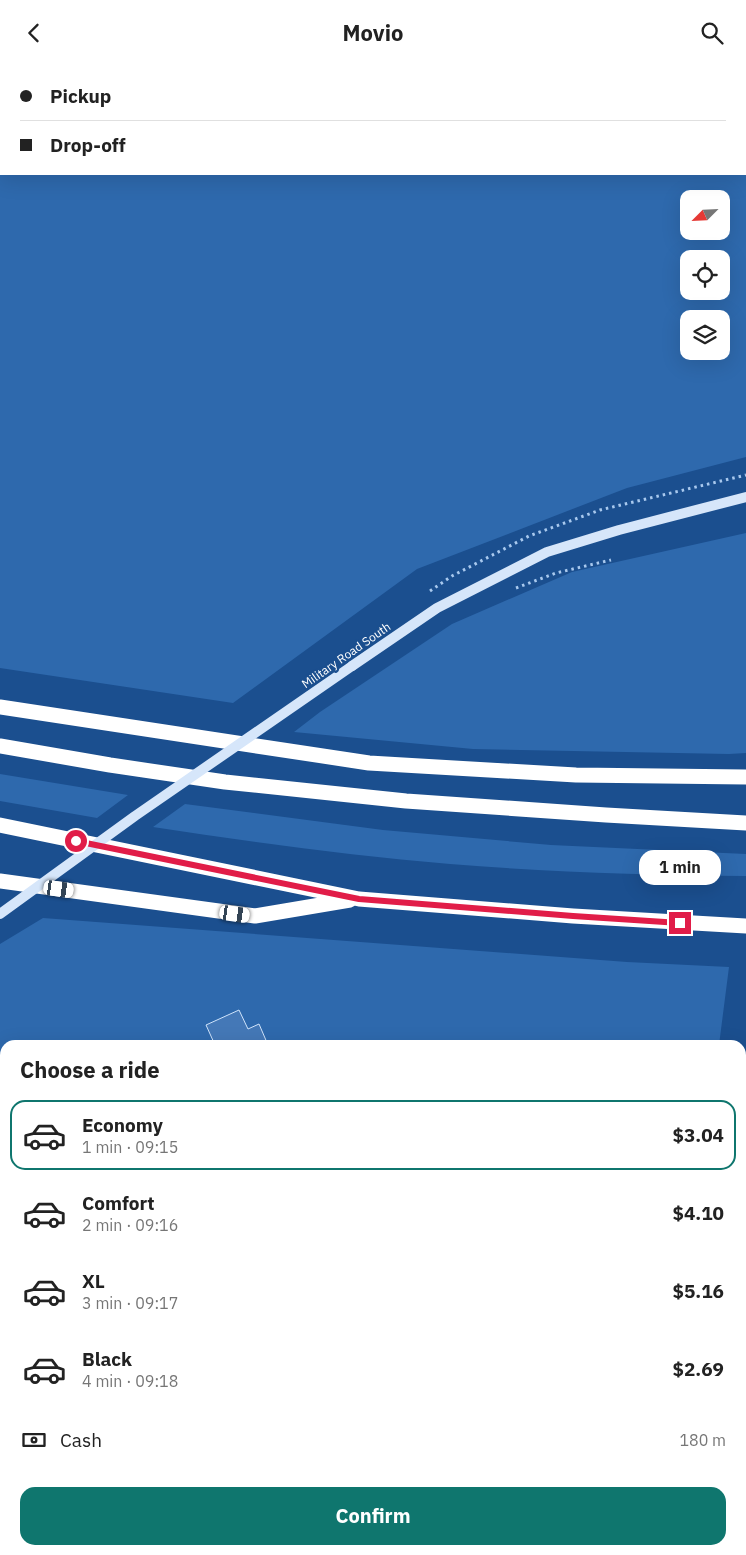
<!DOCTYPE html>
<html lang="en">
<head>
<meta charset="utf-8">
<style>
  :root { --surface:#fff; --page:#f6f6f6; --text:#222; --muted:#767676; --line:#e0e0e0; --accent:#0f766e }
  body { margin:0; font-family:"IBM Plex Sans",sans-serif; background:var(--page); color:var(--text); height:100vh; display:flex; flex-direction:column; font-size:19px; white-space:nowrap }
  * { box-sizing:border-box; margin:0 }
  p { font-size:16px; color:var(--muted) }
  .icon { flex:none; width:28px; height:28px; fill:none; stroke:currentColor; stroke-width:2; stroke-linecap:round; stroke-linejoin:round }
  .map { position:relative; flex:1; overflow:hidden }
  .panel { position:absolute; left:0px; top:975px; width:746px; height:515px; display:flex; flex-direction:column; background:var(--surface); border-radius:15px 15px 0 0; box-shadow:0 5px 20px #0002 }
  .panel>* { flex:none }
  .hud { position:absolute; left:0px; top:0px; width:746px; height:110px; box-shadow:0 5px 20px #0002; display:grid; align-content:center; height:110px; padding:0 20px; background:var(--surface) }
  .needle { width:32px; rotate:246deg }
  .fabs { position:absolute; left:680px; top:125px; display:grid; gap:10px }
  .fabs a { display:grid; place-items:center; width:50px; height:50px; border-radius:10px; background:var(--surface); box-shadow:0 5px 20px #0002; font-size:25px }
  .end { position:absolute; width:22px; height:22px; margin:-11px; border:6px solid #e11d48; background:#fff; box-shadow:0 0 0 2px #fff }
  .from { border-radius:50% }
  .bubble { position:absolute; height:35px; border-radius:15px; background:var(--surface); box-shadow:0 5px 20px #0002; font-size:16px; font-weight:800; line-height:35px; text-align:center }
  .car { position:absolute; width:15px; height:30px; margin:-15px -8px; border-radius:6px; box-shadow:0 0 4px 1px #0007; background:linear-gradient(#fff 24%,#345 0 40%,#fff 0 76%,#345 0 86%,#fff 0) }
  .hud b { display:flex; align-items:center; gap:18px; height:48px; font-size:19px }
  .hud b+b { border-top:1px solid var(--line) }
  .hud i { width:12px; height:12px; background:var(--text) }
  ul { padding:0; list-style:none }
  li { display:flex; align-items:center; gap:15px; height:70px; margin:0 10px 8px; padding:0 10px; border:2px solid transparent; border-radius:15px }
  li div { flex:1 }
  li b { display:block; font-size:19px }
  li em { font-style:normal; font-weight:800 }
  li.selected { border-color:var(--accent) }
  li>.icon { width:45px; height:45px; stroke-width:1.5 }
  h2 { padding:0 20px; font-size:22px; line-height:60px }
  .pay { display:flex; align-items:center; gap:12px; height:55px; padding:0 20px; font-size:19px }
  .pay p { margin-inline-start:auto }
  .button { display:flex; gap:10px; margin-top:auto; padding:10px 20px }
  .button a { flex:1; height:58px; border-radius:15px; background:var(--accent); color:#fff; font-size:20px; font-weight:800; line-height:58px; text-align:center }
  header { display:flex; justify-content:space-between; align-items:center; height:65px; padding:0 20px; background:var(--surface); font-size:22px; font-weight:800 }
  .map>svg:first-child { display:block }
  .green { fill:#2e69ad; fill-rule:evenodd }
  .building { fill:#4478b7; stroke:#cfe3fa }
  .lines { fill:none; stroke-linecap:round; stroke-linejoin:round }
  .path { stroke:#a9c9ee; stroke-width:3; stroke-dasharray:2.5 4; stroke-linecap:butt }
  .minor { stroke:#a9c9ee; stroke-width:5 }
  .secondary { stroke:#d6e6fa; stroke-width:10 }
  .motorway { stroke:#fff; stroke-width:15 }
  .secondary-bridge { stroke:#d6e6fa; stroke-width:10 }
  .route { stroke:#e11d48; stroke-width:6 }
  .labels { text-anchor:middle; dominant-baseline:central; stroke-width:4.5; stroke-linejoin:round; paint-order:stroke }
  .street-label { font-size:12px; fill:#fff; stroke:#1b4f8f }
</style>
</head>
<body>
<header><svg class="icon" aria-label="back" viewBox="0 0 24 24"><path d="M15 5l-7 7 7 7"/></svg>Movio<svg class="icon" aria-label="search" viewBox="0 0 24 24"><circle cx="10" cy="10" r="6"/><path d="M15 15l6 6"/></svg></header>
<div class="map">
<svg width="746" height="1490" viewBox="0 0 746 1490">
  <rect width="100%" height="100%" fill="#1b4f8f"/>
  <path class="green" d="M0 0H746V392L627 423 417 504 233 638 0 603ZM1 1H745V109H1ZM689 134H721V166H689ZM689 194H721V226H689ZM689 254H721V286H689Z
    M746 468V688L729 689 473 684 294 667 320 647 452 559 572 507Z
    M0 709 128 730 97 753 0 736Z
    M185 739 383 765 551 780 746 789V811C647 810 549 807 450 799 351 791 252 777 153 762Z
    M43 853 627 897 729 902 719 980H5V1310L0 1307V879Z"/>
  <path class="building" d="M239 945 248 964 259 959 268 980H215L206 960Z
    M741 1248 746 1259V1314L741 1316Z
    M5 1374V1390H0V1375Z
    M5 1413V1462L0 1454V1416Z
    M62 1485H81L87 1490H58Z
    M223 1485H258L260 1490H226Z
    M691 1485H713L715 1490H693Z"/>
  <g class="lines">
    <path class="path" d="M516 523 556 508 611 495
      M430 526 452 511 529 471 600 445 746 410"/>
    <path class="minor" d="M741 998 746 994
      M741 1039 746 1055
      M323 1485 325 1490
      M627 1485 630 1490
      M405 1490 418 1485"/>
    <path class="secondary" d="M352 601 437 543 547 487 619 465 746 432"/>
    <path class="motorway" d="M0 642 369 698 576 710 746 712
      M0 681 110 700 225 717 406 736 606 750 746 758
      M0 760 359 834 573 851 746 861
      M0 816 255 851 350 835"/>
    <path class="secondary-bridge" d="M0 849 135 751 352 601"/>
  </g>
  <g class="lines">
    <path class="route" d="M76 776 359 834 573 851 680 858"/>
  </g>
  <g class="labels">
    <g class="street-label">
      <text transform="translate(346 590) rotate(-35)">Military Road South</text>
    </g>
  </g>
</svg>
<div class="fabs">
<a><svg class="needle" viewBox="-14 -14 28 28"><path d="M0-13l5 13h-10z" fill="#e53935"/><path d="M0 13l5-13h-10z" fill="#767676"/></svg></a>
<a><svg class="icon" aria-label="locate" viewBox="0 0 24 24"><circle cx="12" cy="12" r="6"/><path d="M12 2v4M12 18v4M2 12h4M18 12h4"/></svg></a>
<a><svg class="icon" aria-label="layers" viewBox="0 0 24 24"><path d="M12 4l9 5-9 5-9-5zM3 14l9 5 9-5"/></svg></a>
</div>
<i class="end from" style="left:76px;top:776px"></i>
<i class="end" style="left:680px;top:858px"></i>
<div class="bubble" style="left:639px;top:785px;width:82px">1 min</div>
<i class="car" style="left:59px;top:824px;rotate:98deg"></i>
<i class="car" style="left:235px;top:849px;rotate:98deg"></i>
<div class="hud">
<b><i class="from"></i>Pickup</b>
<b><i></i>Drop-off</b>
</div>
<section class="panel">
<h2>Choose a ride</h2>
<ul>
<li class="selected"><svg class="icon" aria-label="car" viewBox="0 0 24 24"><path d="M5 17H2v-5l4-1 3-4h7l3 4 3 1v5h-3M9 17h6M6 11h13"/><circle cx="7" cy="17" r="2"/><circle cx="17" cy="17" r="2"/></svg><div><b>Economy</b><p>1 min · 09:15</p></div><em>$3.04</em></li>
<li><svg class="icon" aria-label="car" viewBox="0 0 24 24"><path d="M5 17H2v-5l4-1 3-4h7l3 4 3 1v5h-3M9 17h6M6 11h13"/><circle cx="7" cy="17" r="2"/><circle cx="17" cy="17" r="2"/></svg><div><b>Comfort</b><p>2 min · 09:16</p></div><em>$4.10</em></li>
<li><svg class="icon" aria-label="car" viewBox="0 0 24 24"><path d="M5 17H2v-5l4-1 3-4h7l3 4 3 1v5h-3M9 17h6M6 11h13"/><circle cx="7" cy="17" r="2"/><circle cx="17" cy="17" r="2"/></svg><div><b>XL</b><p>3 min · 09:17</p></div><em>$5.16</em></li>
<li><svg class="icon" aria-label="car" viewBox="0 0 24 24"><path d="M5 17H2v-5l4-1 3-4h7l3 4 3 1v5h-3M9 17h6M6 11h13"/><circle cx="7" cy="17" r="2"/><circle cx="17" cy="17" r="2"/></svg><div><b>Black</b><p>4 min · 09:18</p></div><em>$2.69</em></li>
</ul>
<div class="pay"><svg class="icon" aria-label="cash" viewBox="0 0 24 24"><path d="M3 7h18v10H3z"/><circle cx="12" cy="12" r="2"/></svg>Cash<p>180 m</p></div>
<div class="button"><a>Confirm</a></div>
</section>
</div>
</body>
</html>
